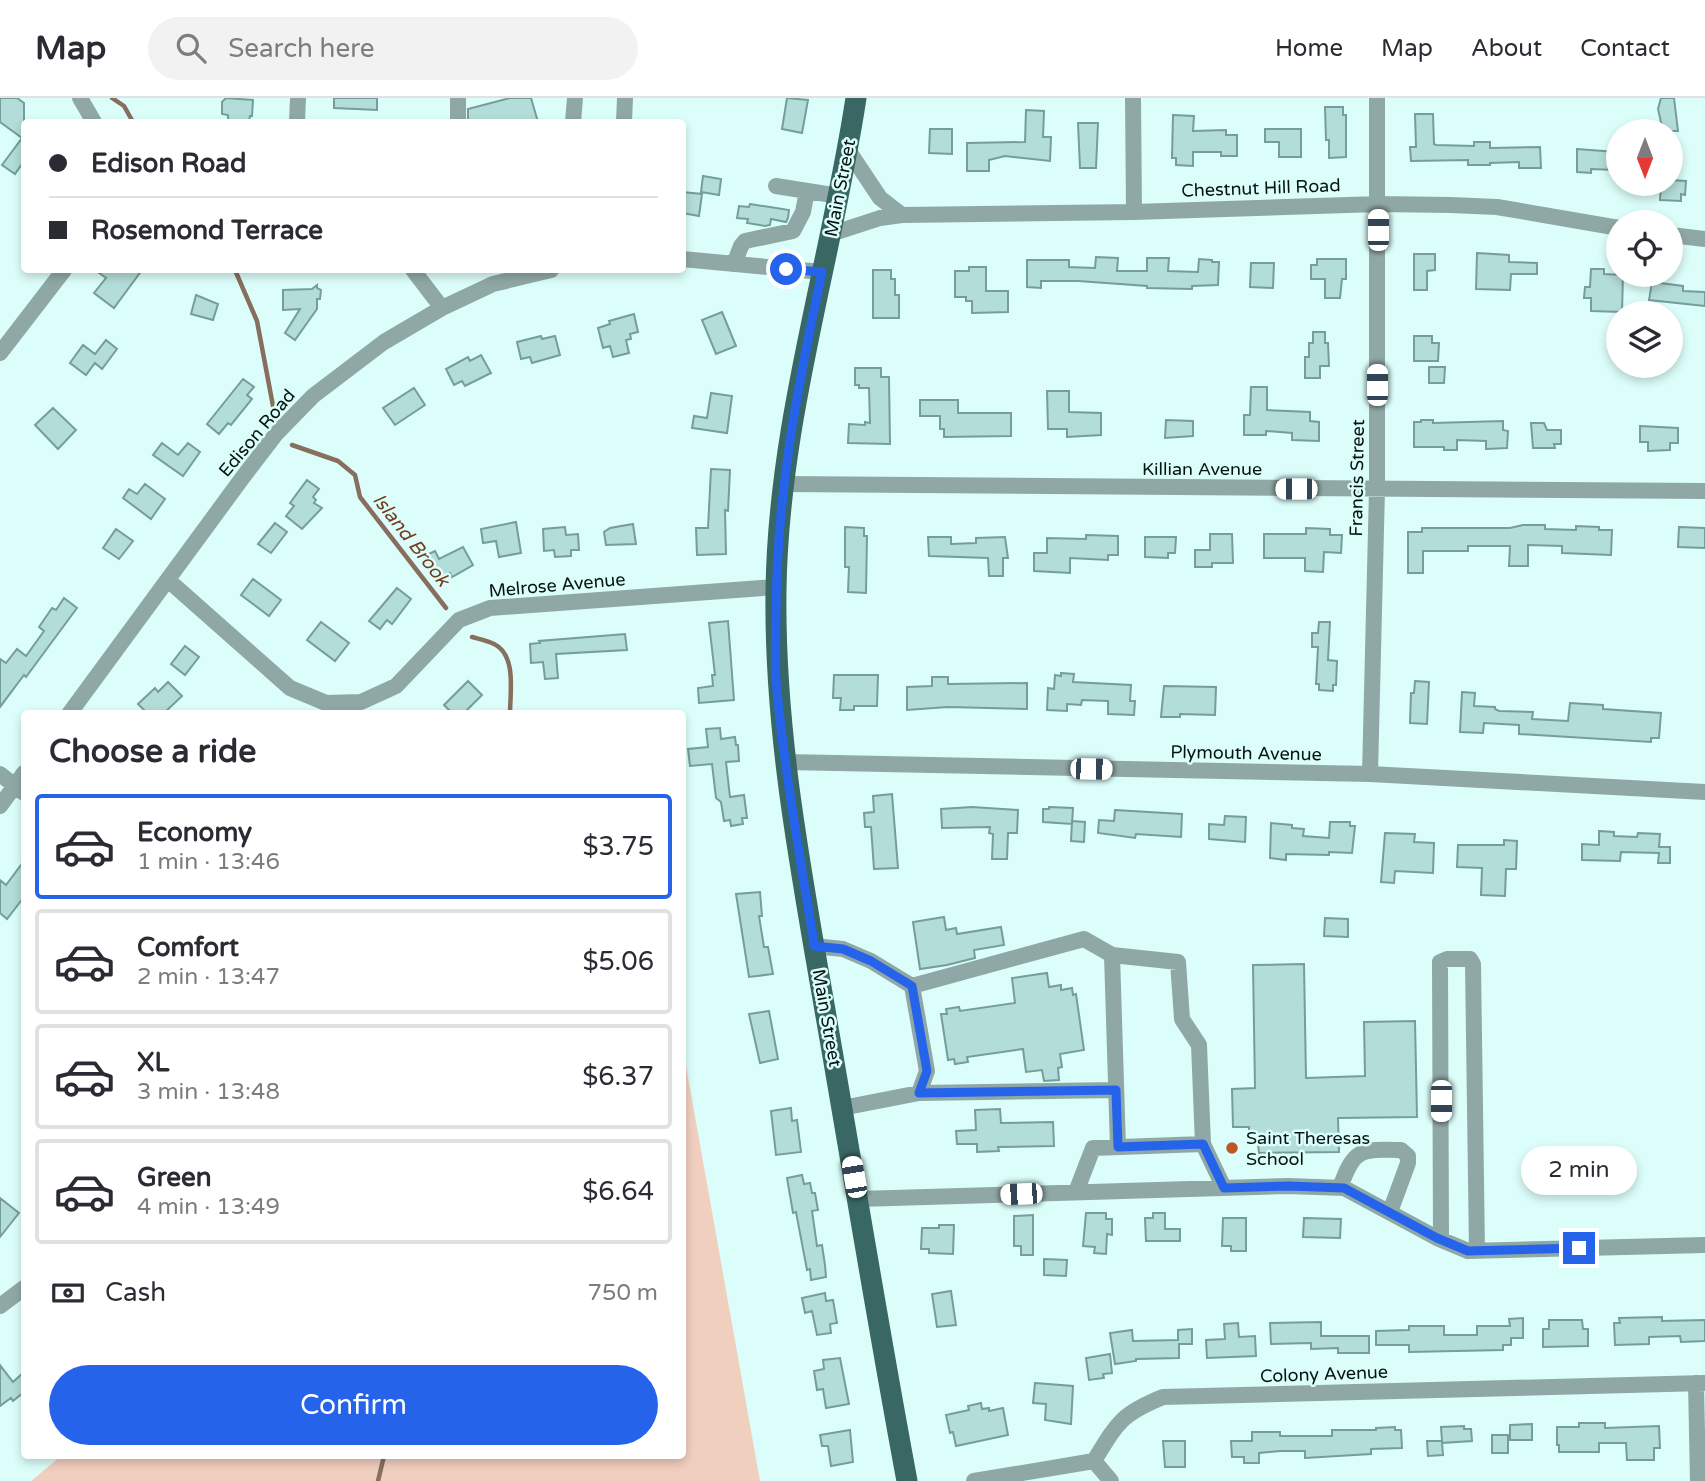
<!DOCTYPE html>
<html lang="en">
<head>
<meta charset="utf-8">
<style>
  :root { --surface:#fff; --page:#f2f2f3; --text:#2b2b33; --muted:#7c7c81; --line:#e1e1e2; --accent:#2563eb }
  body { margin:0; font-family:"Varela Round",sans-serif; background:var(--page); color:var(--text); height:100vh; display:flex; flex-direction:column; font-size:26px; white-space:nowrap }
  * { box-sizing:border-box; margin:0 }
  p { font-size:23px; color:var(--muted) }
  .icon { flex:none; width:38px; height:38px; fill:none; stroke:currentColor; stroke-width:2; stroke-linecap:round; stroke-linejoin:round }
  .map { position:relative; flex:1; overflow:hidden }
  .drawer { position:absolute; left:21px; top:612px; width:665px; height:749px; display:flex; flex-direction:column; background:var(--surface); border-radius:7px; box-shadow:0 4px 10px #0003 }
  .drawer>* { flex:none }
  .top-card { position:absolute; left:21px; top:21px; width:665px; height:154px; border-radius:7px; box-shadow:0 4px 10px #0003; display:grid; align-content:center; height:154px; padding:0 28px; background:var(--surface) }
  .needle { width:46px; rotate:180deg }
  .buttons { position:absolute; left:1606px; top:21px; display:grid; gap:14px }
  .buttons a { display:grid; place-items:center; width:77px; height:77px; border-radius:50%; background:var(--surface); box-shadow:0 4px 10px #0003; font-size:35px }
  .end { position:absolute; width:32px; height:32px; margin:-16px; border:9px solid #2563eb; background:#fff; box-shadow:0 0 0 4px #fff }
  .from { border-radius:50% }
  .bubble { position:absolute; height:49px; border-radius:24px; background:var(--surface); box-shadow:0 4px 10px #0003; font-size:23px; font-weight:600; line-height:49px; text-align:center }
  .car { position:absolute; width:21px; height:42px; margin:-21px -10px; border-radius:9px; box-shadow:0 0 5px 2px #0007; background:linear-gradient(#fff 24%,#345 0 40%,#fff 0 76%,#345 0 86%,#fff 0) }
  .top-card b { display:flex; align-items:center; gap:24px; height:66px; font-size:26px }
  .top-card b+b { border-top:2px solid var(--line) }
  .top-card i { width:18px; height:18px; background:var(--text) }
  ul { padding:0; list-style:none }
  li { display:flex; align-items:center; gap:21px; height:105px; margin:0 14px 10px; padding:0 14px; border:4px solid var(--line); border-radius:7px }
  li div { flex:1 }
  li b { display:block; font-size:26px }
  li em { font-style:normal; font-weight:600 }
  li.on { border-color:var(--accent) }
  li>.icon { width:63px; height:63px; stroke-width:1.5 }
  h2 { padding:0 28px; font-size:32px; line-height:84px }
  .pay { display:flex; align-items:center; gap:18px; height:77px; padding:0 28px; font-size:26px }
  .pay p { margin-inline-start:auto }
  .action { display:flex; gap:14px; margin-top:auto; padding:14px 28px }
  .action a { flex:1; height:80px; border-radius:42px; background:var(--accent); color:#fff; font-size:28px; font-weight:600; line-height:80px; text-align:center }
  header { display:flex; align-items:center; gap:42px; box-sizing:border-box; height:98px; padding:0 35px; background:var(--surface); border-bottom:2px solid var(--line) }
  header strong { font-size:33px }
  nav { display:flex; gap:38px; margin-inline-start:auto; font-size:24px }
  .search { width:490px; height:63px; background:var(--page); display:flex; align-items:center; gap:18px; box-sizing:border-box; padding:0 24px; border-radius:38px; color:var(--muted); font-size:26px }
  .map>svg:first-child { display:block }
  .green { fill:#f1cfbf }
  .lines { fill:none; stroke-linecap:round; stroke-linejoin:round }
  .stream { stroke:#876e5f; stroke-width:4.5 }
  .building { fill:#b3ddd8; stroke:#759d99; stroke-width:2 }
  .minor { stroke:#90a8a5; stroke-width:16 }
  .major { stroke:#396763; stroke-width:21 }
  .route { stroke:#2563eb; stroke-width:9 }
  .poi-dot { fill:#bc5824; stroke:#dcfefa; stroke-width:2.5 }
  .labels { text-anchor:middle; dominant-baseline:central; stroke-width:5; stroke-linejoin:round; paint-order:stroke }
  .street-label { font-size:18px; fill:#051412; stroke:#dcfefa }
  .poi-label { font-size:18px; fill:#051412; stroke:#dcfefa; text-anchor:start }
  .water-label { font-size:19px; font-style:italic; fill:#743b1f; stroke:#dcfefa }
</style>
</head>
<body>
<header>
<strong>Map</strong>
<div class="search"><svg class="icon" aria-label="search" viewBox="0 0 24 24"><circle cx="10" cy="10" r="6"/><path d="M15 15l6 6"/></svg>Search here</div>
<nav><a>Home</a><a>Map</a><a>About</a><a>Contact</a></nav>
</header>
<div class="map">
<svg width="1705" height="1383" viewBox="0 0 1705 1383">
  <rect width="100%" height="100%" fill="#dcfefa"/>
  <path class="green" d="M683 951 760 1383H31L61 1358H682Z"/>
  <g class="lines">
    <path class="stream" d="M112 0 124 8 133 24
      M235 172 257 223 273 308
      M292 347 338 363 355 377 360 399 446 510
      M472 539C479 541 488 543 494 546 517 557 510 595 510 616
      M378 1383 384 1358"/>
  </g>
  <path class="building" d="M0 0H17L24 5V63L15 76 2 67 22 40 0 24Z
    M226 0 253 2 252 18H250L249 23 228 22V17L222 16V4Z
    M334 0H377V12L334 10Z
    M510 0H531L538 24H468V11Z
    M787 0 808 2 802 35 782 31Z
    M1661 0H1674L1678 33H1663L1658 11Z
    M1325 9H1343V17H1346V59L1329 60V42H1326Z
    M1026 12 1044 13 1043 39H1051L1050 63 1005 58 989 62V73H967V45L1025 44Z
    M1415 16H1433L1434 46 1436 47 1474 48V44H1490V50L1540 49 1541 70H1519V64L1490 65V67H1468V62L1411 63 1410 49H1416Z
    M1173 17 1194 18 1193 33 1226 32V37H1237V58H1221V54H1193V68L1176 67V60H1172Z
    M1078 25H1098L1096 70H1080Z
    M930 31H952V56L929 55Z
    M1265 31H1301V59H1279V44H1265Z
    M1577 51 1616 54 1615 72 1591 71V75L1577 74Z
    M703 78 721 81 719 97 701 94Z
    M1671 82 1686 83 1685 97 1681 96V103L1660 102 1661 86H1671Z
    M682 94 702 96 699 118 682 115Z
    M750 106 789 112 788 120 786 124 771 121 770 127 765 128 747 125 748 121 737 120 739 108 749 109Z
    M1477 155 1509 157V164L1537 165V176H1511L1510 192 1476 191Z
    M1414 156H1435V172L1427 173V192H1414Z
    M1096 159 1118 160 1117 173H1147V160H1169L1168 173 1198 174 1199 161 1212 162V164H1219L1218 187 1192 188V191L1147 190V188L1078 183H1041V190L1027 189V162H1069V169L1095 170Z
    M1317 161H1346V181H1342L1340 200H1325V181H1311V167H1317Z
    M1251 165H1274L1273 190 1250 189Z
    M969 169H986V193H1008V214L972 215V203H966V199H955V173H969Z
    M1591 171H1604V176L1623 177 1622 214 1591 213V200H1584L1585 189H1590Z
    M95 172H142L114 210 94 195 106 180Z
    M873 172H891V181H895V197H899V220H873Z
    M1652 184 1683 188V193L1705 194V208L1649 202Z
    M317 187V190L321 192 320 201H317V211L295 242 285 235 300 211 283 212V192L312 191Z
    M196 197 218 206 213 222 191 216Z
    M722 214 736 248 716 256 702 222Z
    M634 216 638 234 630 236 631 241 626 242 629 255 613 259 610 248 603 250 598 230 610 226 609 223Z
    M1313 234H1325V245H1328L1329 268H1320V280H1305V259H1309V245H1313Z
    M541 238 542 241 555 238 560 257 532 265 530 259 521 261 517 244Z
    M1414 238H1432V245H1439L1438 263H1414Z
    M106 242 117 251 102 271 95 265 86 277 70 265 83 247 95 256Z
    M481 257 491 275 465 288 462 283 454 287 446 271 468 259 470 263Z
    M1429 269H1445L1444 285H1429Z
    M855 270H881V279H889L890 346 848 345 849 326 865 327V324L870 325 869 290H859V287H855Z
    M243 281 254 289 247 297 252 301 231 327 228 325 219 336 207 326Z
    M1251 289H1267V312L1310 314V323L1319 324V343L1292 342V335L1266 333V337H1244V317H1250Z
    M414 290 425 307 395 327 383 310Z
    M1047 293H1069V314L1101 315V337L1067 339V331H1048Z
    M711 295 732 298 727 335 692 330 694 318 707 320Z
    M920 302H958V315H1011V338L944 339V331H940V318H920Z
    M53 310 76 332 58 351 35 327Z
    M1166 322 1193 323V338L1165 340Z
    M1421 322H1433V325L1503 323V332L1508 333 1507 350 1486 351V343L1457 342V352H1444V349H1414V324H1421Z
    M1531 325H1544L1547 332H1561V346H1554L1555 350H1533Z
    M1640 328 1678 330V345H1670V352L1648 353V344H1640Z
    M162 345 178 357 188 345 200 354 183 378 153 357Z
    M711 371 730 372 728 413 725 412 726 456 697 457 696 430H708Z
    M307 382 319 391 313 399 316 402 314 405 322 410 302 431 286 418 294 408 290 405Z
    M145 386 165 401 151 421 123 400 129 391 137 396Z
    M516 424 521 455 499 459 496 443 483 445 481 431Z
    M275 425 287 434 271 455 258 446Z
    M633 426 636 446 606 447 604 434 610 430Z
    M1523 427H1545V431L1576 432V428L1599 429V432H1612L1611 457 1562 455V448L1528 447V468H1509L1510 448H1468V453H1423V475H1408V434H1422V430H1510Z
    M565 429 566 437 578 436 579 452H571V458L555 459 554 452 544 453 543 431Z
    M845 429 864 430V438H867L866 495 848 494 849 469H845Z
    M1679 429 1705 430V450L1678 449Z
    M1306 430 1330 431V437H1342L1341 455 1324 454 1323 474 1305 473V460H1264V436H1306Z
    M116 431 133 443 119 461 103 450Z
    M1210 436H1232L1233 465H1212V469H1195V452H1210Z
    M1086 437 1118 438V457H1108V462L1070 460V475L1034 473V455H1047V440L1086 441Z
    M928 439H951V446L976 445V440L1005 439 1008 460H1003V478H989L988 460 929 458Z
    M1145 439H1176L1175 455H1168V460L1145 459Z
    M463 449 473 467 452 479 450 475 435 483 422 459 435 453 439 461Z
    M253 481 281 502 269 518 241 497Z
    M397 490 411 501 392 526 387 522 380 531 369 523Z
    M64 500 77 510 26 579 24 577 0 609V561L6 565 17 551 26 558 44 533 39 529 52 510 56 512Z
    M728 523 734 602 699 605 698 590 713 588 712 577H715L709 525Z
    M321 524 349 545 335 563 307 542Z
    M1319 524H1330L1328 562 1337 563 1336 587H1333V593L1319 592V586H1316L1318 549H1312V535H1318Z
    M625 536 627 552 556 556 558 580 545 581 543 564 531 565 530 546 540 545 539 543Z
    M185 548 199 559 185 577 171 566Z
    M1061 575 1074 576 1073 584 1131 587 1130 603H1135L1134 617 1108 616V603L1082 602 1081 607 1067 606V613L1047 612 1048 590 1054 591 1055 577 1061 578Z
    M834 577H878L877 608H854V612H840L841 600H833Z
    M932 579H948V586L1027 585V611L948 609 907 612V589L932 588Z
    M468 583 482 597 463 616H453L444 607Z
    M1415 583 1429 584 1427 626 1410 625 1411 595H1414Z
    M168 584 182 598 163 616H148L138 606 155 590 158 594Z
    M1164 588 1216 589 1215 617 1180 616V619H1161Z
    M1462 594 1475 595 1474 608 1495 609V611L1499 613 1533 614 1532 621 1568 623 1570 605 1603 607V611L1661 615 1659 640H1651V644L1519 636V627L1484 625 1483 635 1460 634Z
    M720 630 721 641 735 639 736 647H738L739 663 726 664 730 699 744 697 747 720H742L743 726 731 728 730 722 724 723 721 704 716 700 712 666 690 668 688 651 708 649 706 631Z
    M892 696 898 770 874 771 871 729H865L864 715 874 714 873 698Z
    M972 709 1018 712 1017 735H1008L1007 761H992L993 736 989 735 990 729 942 730 941 711Z
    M1049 709 1073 710 1072 726 1043 724V711H1049Z
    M1115 712 1182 716 1181 739 1136 736 1135 740 1098 735 1099 722 1114 723Z
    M1225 718 1246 719 1245 744 1209 741V726L1224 727Z
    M1072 723 1085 724 1084 744 1071 743Z
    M1330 724H1350V728H1355L1352 755 1329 754V757L1286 756V762L1270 760 1271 725 1292 727V730L1304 731 1303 738 1329 740Z
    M1599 733 1614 734V738L1637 739 1638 735 1660 736 1659 749H1670V765H1658L1659 755 1621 754 1620 763 1582 762V746L1599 747Z
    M1385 735 1415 736 1414 744 1434 745 1433 775 1395 773 1394 785 1381 784Z
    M1504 742 1517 743 1516 771H1506L1505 798 1481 797 1482 770 1457 769 1458 747H1504Z
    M24 763V799L7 821 0 815V782L6 787Z
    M760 794 762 818H759L764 849H768L773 876 749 879 736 796Z
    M944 819 946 832 956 830 957 836 1001 829 1004 847 974 852 975 860 947 867 920 871 913 824Z
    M1325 820 1348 821V839L1324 838Z
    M1304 866 1306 980 1365 978 1364 924 1415 923 1417 1019 1338 1020 1339 1054 1259 1055 1258 1046H1249V1029H1233L1232 991 1255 990 1253 867Z
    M1047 875 1049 889 1061 887V892L1072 890 1073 897 1076 896 1084 952 1060 956 1062 969 1058 970 1059 982 1044 983 1042 972 1026 974 1023 951 967 959 968 964 955 966 954 961 948 962 941 916H947L946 911 959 909 960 913 1015 905 1012 880Z
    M769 913 778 961 760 965 749 916Z
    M791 1010 792 1023 797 1022 801 1054 776 1057 771 1013Z
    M1000 1011 1001 1025 1053 1024 1054 1048 998 1049 999 1053 977 1054V1046H957L956 1033 976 1032 975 1012Z
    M802 1077 804 1086 810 1085 812 1095H815L818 1112 812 1113 817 1148 822 1147 825 1167 826 1179 811 1182 810 1171 807 1172 796 1114 793 1115 787 1080Z
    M0 1100 19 1115 0 1139Z
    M1086 1115H1106V1121H1112V1137L1107 1136 1106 1156 1094 1155 1095 1149 1083 1148Z
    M1153 1115H1165V1131H1180V1143H1146L1145 1120H1153Z
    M1033 1117V1157H1021V1148H1014V1118Z
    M1223 1120H1246V1153H1231V1148H1222Z
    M1304 1120 1341 1121 1340 1140 1303 1139Z
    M939 1127H954L953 1156 929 1155V1151H921L922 1130H939Z
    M1044 1161 1067 1162 1066 1178 1044 1177Z
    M951 1193 956 1227 937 1229 932 1196Z
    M825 1195 826 1203 833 1202 837 1225 830 1226 831 1235 817 1237 812 1213 805 1215 802 1200Z
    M1662 1219V1223L1705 1222V1243L1681 1244 1680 1238 1649 1239V1246L1615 1247 1614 1225H1620L1619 1220Z
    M1523 1220V1240H1511V1247H1503V1252L1409 1254V1247H1376V1233L1409 1232V1228H1444V1237H1477V1228H1510L1509 1221Z
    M1549 1222H1582L1583 1231H1588V1248L1543 1249V1231H1549Z
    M1321 1224V1238H1369V1255H1338V1250L1311 1251V1245L1271 1246 1270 1225Z
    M1238 1225 1239 1239 1255 1238 1256 1258 1207 1260 1206 1242 1225 1241 1224 1226Z
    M1192 1231V1246H1179V1260L1136 1261V1263L1115 1266 1110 1235 1132 1232 1133 1243 1178 1242V1232Z
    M1110 1256 1112 1275 1103 1276 1104 1280 1089 1282 1086 1260Z
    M840 1260 849 1306 826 1310 823 1291 817 1292 814 1273 824 1271 823 1262Z
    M0 1267 13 1284 24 1274V1294L13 1303 11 1300 0 1308Z
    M1035 1285 1073 1288 1071 1326 1045 1322 1046 1306 1033 1305Z
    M981 1305 982 1311 989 1310V1313L1003 1310 1008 1337 956 1348 953 1334 950 1335 946 1317 969 1312 968 1308Z
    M1579 1325H1605V1330L1659 1328 1660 1350H1654V1362H1627L1626 1345H1599V1354H1559V1347H1557V1329H1579Z
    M1532 1326V1342H1510V1327Z
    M1464 1328V1331H1471L1472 1343 1442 1345 1443 1357 1428 1358 1427 1343H1442L1441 1329Z
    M1395 1329V1332H1401L1402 1350 1371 1351V1356L1305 1360V1353H1280L1259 1355V1365H1244V1359H1232L1231 1343H1252V1334H1280V1338H1332V1332H1376V1330Z
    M850 1332 853 1364 831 1368 828 1348H822L820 1337Z
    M1492 1337H1508V1355H1492Z
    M1163 1343H1185V1369H1165Z"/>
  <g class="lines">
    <path class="minor" d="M80 0 94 24
      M458 0V24
      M1133 0 1134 114
      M297 24 298 0
      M573 24 575 0
      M624 24 625 0
      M848 52 880 100 902 117
      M776 88 839 98
      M831 136 880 120 902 117 1134 114 1378 106 1451 107 1497 109 1619 130
      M1671 137 1705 141
      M682 161 822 174
      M734 166 741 148 745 143 793 133 803 114 807 93
      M413 172 442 210
      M0 255 64 172
      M782 386 1705 393
      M168 482 290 590 326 605 361 604 396 588 459 522 490 510 776 489
      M69 616 243 379 276 336 313 298 384 244 442 210 493 186 551 172
      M786 664 1370 676 1705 694
      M0 676 24 695
      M1370 676 1377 391V0
      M0 708 24 675
      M814 848 843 851 871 863 912 888 1084 841 1112 857 1178 864 1182 921 1199 947 1203 1046 1224 1090
      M1112 857 1118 1049
      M919 995 1116 992
      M842 1010 919 995 927 973 912 888
      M1340 1090C1354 1050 1361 1051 1401 1052L1408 1058V1065L1390 1114
      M1076 1094 1093 1050 1203 1046
      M859 1101 1288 1088 1344 1090 1437 1140 1468 1153 1705 1147
      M1441 1141 1440 864 1447 861H1470L1473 866 1477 1153
      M0 1208 24 1190
      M1696 1285 1698 1383
      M1094 1363 1111 1383
      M974 1383 1094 1363C1117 1325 1121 1316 1163 1299L1705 1285"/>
    <path class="major" d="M856 0C831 165 778 325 776 493 774 636 802 778 826 918 853 1073 878 1228 907 1383"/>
  </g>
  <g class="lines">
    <path class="route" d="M786 171 822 174C797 291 776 398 776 519 776 540 775 562 776 583 784 669 799 754 813 839L814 848 843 851 871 863 912 888 927 973 919 995 1116 992 1118 1049 1203 1046 1224 1090 1288 1088 1344 1090 1437 1140 1468 1153 1579 1150"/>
  </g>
  <circle class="poi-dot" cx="1232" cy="1050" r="7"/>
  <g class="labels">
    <g class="street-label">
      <text transform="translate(840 90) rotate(-79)">Main Street</text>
      <text transform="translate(1261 90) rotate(-2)">Chestnut Hill Road</text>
      <text transform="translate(257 335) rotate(-50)">Edison Road</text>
      <text x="1202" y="371">Killian Avenue</text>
      <text transform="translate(1357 380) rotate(-89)">Francis Street</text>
      <text transform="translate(557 487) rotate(-5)">Melrose Avenue</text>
      <text transform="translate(1246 655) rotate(1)">Plymouth Avenue</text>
      <text transform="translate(827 920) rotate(80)">Main Street</text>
      <text transform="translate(1324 1276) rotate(-2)">Colony Avenue</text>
    </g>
    <g class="poi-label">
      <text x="1246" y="1040">Saint Theresas<tspan x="1246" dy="21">School</tspan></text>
    </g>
    <g class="water-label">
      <text transform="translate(411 442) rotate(52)">Island Brook</text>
    </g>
  </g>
</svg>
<div class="buttons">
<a><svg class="needle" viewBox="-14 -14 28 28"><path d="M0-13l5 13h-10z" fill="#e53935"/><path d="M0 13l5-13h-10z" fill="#7c7c81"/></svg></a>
<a><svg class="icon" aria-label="locate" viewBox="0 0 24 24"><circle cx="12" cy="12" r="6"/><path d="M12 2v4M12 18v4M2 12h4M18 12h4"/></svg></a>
<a><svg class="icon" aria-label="layers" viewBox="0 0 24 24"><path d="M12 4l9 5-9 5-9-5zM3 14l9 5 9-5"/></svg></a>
</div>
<i class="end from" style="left:786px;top:171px"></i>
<i class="end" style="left:1579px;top:1150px"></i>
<div class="bubble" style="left:1521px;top:1048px;width:116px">2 min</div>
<i class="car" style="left:1378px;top:132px;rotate:0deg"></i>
<i class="car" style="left:1377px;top:287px;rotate:0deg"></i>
<i class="car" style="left:1296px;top:391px;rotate:270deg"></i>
<i class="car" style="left:1091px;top:671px;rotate:91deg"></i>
<i class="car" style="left:1441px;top:1003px;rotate:180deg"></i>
<i class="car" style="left:854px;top:1079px;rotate:350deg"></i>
<i class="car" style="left:1021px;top:1096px;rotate:268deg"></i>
<div class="top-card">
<b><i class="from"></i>Edison Road</b>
<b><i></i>Rosemond Terrace</b>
</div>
<section class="drawer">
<h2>Choose a ride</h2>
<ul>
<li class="on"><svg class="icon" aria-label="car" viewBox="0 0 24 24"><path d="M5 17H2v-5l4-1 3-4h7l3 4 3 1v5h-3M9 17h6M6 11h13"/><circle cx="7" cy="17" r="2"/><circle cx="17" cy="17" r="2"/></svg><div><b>Economy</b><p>1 min · 13:46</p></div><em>$3.75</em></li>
<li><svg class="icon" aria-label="car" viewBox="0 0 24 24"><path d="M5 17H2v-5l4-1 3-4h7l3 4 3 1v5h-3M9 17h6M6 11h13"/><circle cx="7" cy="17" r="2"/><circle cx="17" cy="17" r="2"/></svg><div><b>Comfort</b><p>2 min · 13:47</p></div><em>$5.06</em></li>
<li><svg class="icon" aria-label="car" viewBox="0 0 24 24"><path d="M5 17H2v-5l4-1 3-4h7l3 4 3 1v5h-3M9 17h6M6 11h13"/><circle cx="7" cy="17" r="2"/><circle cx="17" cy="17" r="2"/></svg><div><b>XL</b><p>3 min · 13:48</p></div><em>$6.37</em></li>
<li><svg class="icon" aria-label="car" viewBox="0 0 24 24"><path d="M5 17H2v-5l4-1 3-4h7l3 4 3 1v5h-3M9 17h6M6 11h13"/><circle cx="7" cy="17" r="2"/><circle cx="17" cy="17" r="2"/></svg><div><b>Green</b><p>4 min · 13:49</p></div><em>$6.64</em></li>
</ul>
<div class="pay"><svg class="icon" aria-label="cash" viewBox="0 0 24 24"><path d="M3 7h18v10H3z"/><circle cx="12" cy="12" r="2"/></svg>Cash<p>750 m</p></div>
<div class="action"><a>Confirm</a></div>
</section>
</div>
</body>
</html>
